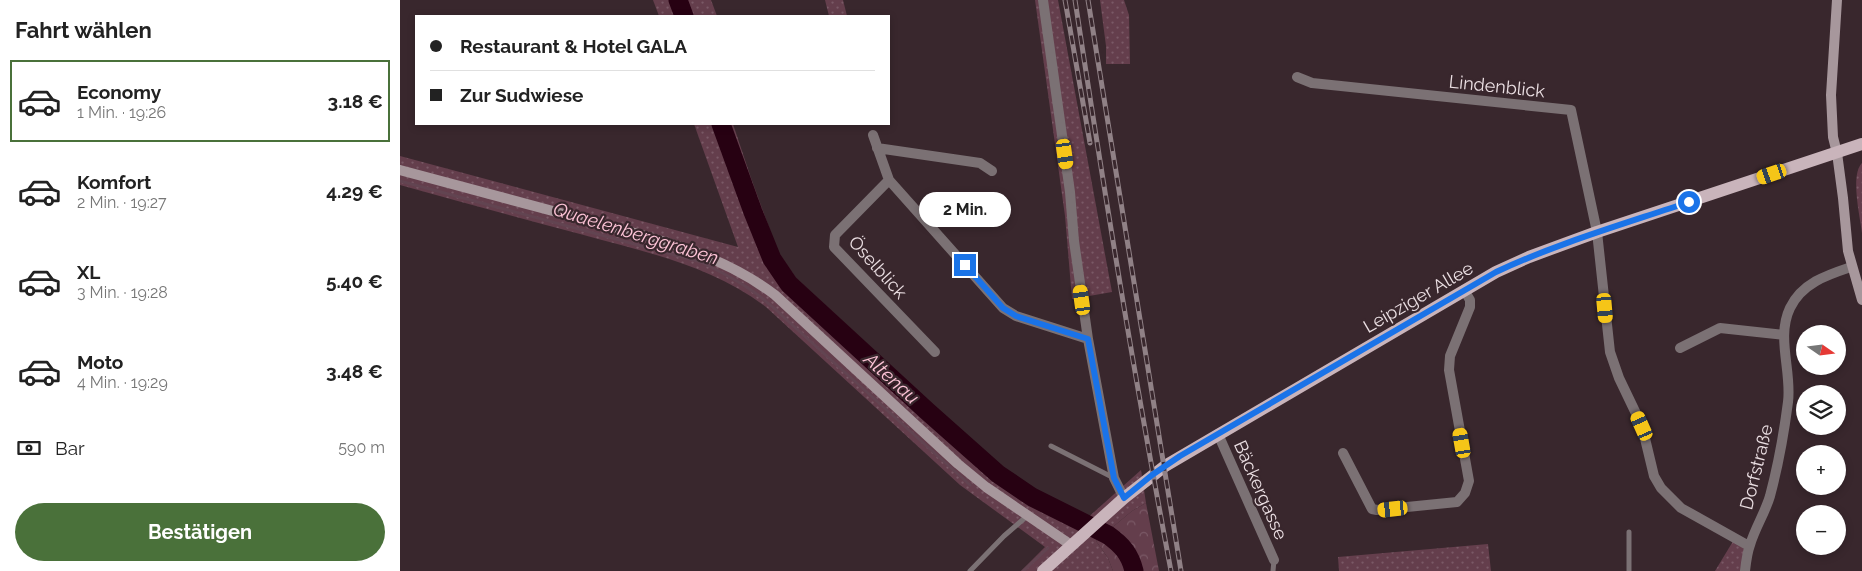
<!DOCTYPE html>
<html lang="de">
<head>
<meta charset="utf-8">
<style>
  :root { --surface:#fff; --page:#f6f6f6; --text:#222; --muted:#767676; --line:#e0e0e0; --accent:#4a713a }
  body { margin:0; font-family:Raleway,sans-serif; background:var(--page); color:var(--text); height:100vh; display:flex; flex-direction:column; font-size:19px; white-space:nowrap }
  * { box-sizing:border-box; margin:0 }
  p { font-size:16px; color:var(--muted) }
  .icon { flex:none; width:28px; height:28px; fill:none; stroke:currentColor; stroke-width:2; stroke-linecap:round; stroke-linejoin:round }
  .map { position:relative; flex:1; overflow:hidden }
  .details { display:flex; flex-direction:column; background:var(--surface); width:400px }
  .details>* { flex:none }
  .guide { position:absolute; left:15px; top:15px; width:475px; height:110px; border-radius:0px; box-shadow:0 2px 8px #0003; display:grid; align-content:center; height:110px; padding:0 15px; background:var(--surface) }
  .needle { width:32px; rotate:104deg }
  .tools { position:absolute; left:1396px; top:325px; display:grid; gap:10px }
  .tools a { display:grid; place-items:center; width:50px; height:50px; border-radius:50%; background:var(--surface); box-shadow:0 2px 8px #0003; font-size:25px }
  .end { position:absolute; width:22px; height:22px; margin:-11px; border:6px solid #1a73e8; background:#fff; box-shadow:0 0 0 2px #fff }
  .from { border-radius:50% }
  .bubble { position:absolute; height:35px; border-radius:18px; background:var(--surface); box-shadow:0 2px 8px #0003; font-size:16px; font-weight:700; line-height:35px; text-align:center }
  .car { position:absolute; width:15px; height:30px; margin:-15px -8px; border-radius:6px; box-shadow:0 0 4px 1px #0007; background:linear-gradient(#f5c518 24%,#345 0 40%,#f5c518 0 76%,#345 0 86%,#f5c518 0) }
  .guide b { display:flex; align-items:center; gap:18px; height:48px; font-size:19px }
  .guide b+b { border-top:1px solid var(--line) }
  .guide i { width:12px; height:12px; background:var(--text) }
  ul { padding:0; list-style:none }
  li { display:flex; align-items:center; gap:15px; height:82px; margin:0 10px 8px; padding:0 5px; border:2px solid transparent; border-radius:0px }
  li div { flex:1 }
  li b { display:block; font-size:19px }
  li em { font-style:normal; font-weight:700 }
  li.on { border-color:var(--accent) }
  li>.icon { width:45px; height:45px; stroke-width:1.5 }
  h2 { padding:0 15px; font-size:22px; line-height:60px }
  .pay { display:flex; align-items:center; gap:12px; height:55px; padding:0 15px; font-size:19px }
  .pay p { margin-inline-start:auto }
  .cta { display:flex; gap:10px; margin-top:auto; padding:10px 15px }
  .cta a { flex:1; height:58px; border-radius:30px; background:var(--accent); color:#fff; font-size:20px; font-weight:700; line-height:58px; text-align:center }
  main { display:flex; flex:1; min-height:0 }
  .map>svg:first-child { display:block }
  .grass { fill:url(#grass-dots) }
  .forest { fill:url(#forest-crowns) }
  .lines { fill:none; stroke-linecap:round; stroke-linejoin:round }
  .stream { stroke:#624451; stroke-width:3 }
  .river { stroke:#270112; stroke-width:19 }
  .lane { stroke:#7b7174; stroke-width:5 }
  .street { stroke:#7b7174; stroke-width:10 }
  .secondary { stroke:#a7979c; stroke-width:10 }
  .primary { stroke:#c9b4bb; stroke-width:12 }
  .rail-casing { stroke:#908186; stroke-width:5 }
  .rail { stroke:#39272d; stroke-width:3; stroke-dasharray:9; stroke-linecap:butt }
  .route { stroke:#1a73e8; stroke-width:6 }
  .labels { text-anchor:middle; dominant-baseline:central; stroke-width:4.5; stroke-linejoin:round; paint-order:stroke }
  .street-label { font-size:18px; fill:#ebdfe3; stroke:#39272d }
  .water-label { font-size:19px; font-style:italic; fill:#fec4d7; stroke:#39272d }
</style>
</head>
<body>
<main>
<section class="details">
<h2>Fahrt wählen</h2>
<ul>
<li class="on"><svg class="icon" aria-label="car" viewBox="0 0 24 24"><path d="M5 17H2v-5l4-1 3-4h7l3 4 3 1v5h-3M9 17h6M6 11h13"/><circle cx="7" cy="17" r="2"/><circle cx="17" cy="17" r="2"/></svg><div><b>Economy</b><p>1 Min. · 19:26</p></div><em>3.18 €</em></li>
<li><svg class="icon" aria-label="car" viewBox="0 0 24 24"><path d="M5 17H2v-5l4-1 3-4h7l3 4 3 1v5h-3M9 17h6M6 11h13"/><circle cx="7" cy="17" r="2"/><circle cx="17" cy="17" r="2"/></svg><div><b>Komfort</b><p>2 Min. · 19:27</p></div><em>4.29 €</em></li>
<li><svg class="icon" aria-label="car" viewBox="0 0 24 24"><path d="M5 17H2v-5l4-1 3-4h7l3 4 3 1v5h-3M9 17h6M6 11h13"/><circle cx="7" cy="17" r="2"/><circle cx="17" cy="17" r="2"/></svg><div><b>XL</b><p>3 Min. · 19:28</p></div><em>5.40 €</em></li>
<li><svg class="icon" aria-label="car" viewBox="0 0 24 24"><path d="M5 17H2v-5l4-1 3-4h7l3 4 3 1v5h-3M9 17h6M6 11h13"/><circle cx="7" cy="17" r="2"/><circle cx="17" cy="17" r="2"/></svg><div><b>Moto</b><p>4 Min. · 19:29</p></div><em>3.48 €</em></li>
</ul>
<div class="pay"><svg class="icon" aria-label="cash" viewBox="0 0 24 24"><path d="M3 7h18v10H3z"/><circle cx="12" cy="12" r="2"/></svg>Bar<p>590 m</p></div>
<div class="cta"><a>Bestätigen</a></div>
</section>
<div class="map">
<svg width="1462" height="571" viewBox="0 0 1462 571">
  <defs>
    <pattern id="grass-dots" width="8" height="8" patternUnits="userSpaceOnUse" patternTransform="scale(1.25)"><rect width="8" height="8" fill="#643e4c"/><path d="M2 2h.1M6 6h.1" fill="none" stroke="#7a5966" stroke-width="1.8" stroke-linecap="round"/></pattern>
    <pattern id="forest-crowns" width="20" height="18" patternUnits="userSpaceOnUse" patternTransform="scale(1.25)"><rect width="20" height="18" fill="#643e4c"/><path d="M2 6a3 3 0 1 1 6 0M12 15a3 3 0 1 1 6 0" fill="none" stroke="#7a5966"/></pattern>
  </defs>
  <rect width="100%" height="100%" fill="#39272d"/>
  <path class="grass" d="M253 0H311L317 16H259Z
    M425 0H443L447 16H429Z
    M635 0H658L712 292 672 299 665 216Z
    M700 0H724L729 15 730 64H706V46Z
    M294 124H333L351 178 378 252 396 278 610 476 632 492 684 521 741 470 746 503 732 511 696 541 708 558 713 571H621L645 547 560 485 366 307C311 265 245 252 180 234 120 218 60 202 0 185V156L338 247Z
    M1462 163V233C1460 216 1450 175 1462 163Z
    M1335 538 1349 546 1345 571H1315Z
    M1088 544 1091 571H939L938 557Z"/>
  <path class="forest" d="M746 503 759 571H713L708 558 696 541 732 511Z"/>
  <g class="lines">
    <path class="stream" d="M0 181 301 262C337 280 359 292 389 322L570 485
      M623 571 648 548"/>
    <path class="river" d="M278 0 284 16
      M321 124 353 212 372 259 389 284 527 411 598 474 632 497 708 535C722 545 730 554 734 571"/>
    <path class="lane" d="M651 446 714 478
      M1229 532V571
      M570 571 604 536 627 516
      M873 571 874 560"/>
    <path class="street" d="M643 0 670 192 674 241 688 339 714 478 724 498
      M897 77 912 83 1171 110 1197 232 1210 352 1219 378 1242 426 1254 476 1261 488 1281 508 1349 546
      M473 135 489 180 603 308 616 316 688 339
      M477 148 580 163 592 171
      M489 180 435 235 434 247 535 352
      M1280 348 1320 328 1384 335
      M818 434 874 560
      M943 453 972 509 977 510 1057 502 1065 493 1069 481 1049 370 1050 356 1070 307V300L1064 290
      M1345 571C1346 562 1347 553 1350 545 1355 528 1365 513 1370 496 1378 466 1384 433 1388 402 1392 372 1376 337 1390 308 1402 283 1427 275 1451 267"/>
    <path class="secondary" d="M1437 0 1431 95 1433 137 1437 153 1443 198 1448 251 1462 300
      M0 170C60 186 120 202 179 218 249 237 317 251 375 295L558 464 586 487 671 545"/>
    <path class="primary" d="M643 571 724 498 765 466 1096 272 1129 257 1197 232 1462 144"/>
    <defs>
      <path id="rail" d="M665 0 690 143
        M675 0C704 191 735 381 771 571
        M688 0 781 571"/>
    </defs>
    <use href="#rail" class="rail-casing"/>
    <use href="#rail" class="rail"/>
  </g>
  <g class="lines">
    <path class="route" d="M565 265 603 308 616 316 688 339 714 478 724 498 752 475 780 456 1096 272C1158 243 1224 224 1289 202"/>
  </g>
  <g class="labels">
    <g class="street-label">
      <text transform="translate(1097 86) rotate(6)">Lindenblick</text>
      <text transform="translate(478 267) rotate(48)">Öselblick</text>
      <text transform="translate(1018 297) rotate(-30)">Leipziger Allee</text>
      <text transform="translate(1356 467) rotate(-76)">Dorfstraße</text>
      <text transform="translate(861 490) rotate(66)">Bäckergasse</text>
    </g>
    <g class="water-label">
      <text transform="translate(236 233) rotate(17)">Quaelenberggraben</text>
      <text transform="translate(492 378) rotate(42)">Altenau</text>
    </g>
  </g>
</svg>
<div class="tools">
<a><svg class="needle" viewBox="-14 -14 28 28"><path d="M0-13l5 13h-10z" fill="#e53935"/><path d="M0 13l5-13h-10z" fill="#767676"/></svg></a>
<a><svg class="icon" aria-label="layers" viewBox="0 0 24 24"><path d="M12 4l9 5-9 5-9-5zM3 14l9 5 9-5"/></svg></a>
<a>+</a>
<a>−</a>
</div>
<i class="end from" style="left:1289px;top:202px"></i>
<i class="end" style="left:565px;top:265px"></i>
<div class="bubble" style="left:519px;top:192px;width:92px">2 Min.</div>
<i class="car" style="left:665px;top:154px;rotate:172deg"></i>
<i class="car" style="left:1372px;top:174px;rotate:251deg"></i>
<i class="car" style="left:682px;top:300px;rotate:352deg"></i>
<i class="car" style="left:1205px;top:308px;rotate:175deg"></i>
<i class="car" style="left:1242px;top:426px;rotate:336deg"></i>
<i class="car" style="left:1062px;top:443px;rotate:350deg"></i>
<i class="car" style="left:993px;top:509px;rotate:264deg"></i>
<div class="guide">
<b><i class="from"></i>Restaurant &amp; Hotel GALA</b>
<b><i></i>Zur Sudwiese</b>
</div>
</div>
</main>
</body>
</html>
